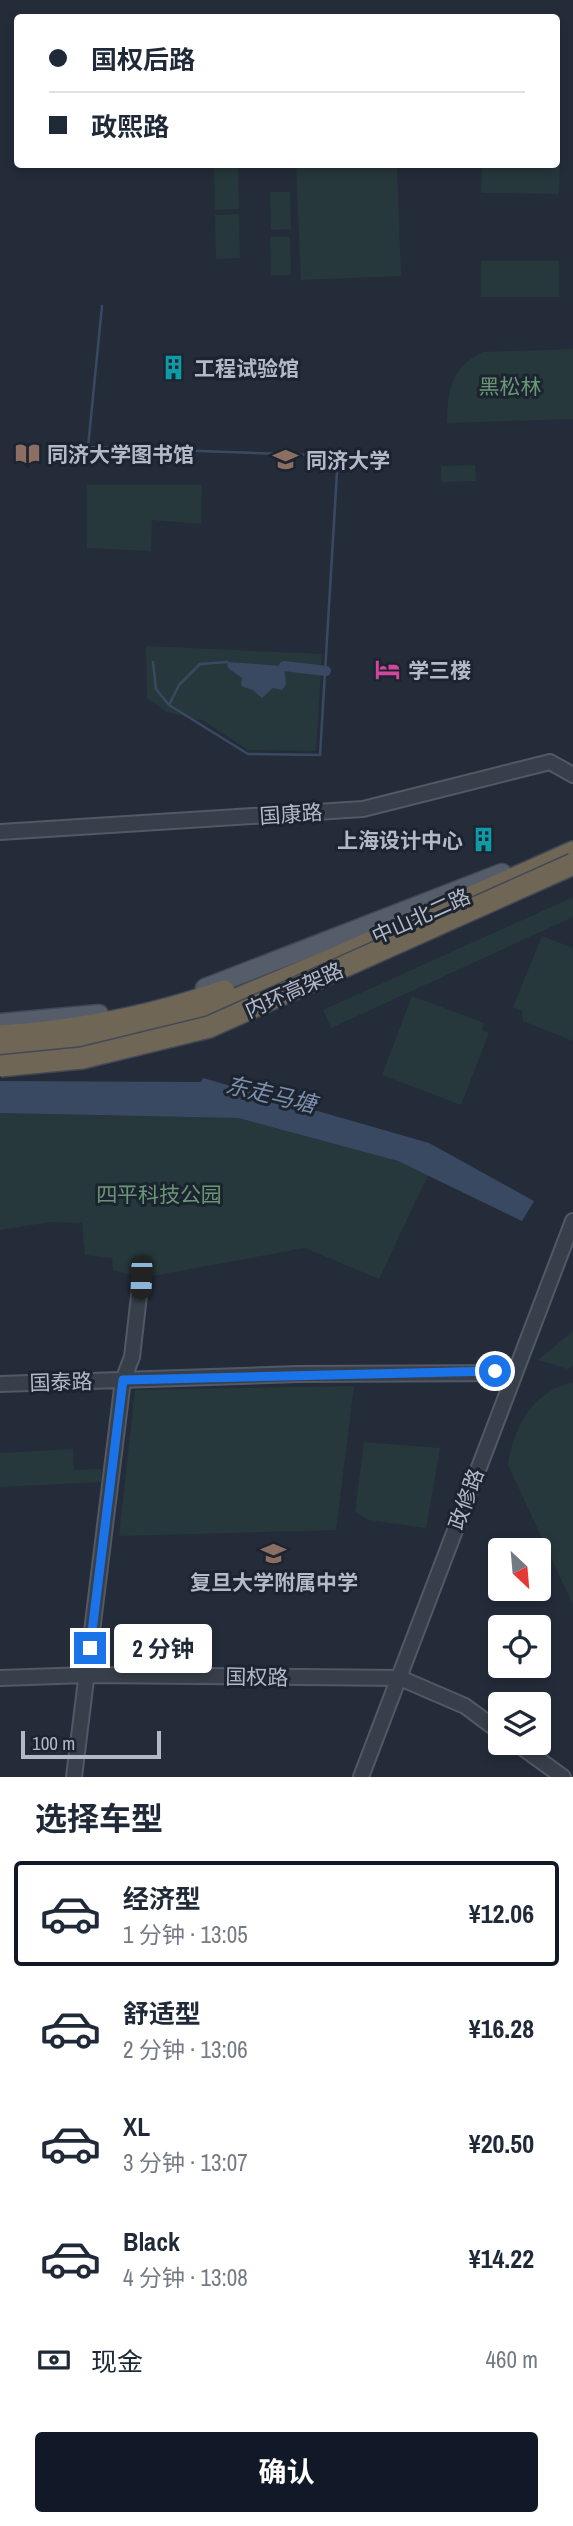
<!DOCTYPE html>
<html lang="zh">
<head>
<meta charset="utf-8">
<style>
  :root { --surface:#fff; --page:#f6f6f7; --text:#1f2937; --muted:#747a83; --line:#e0e1e3; --accent:#111827 }
  body { margin:0; font-family:"Archivo Narrow","Noto Sans SC",sans-serif; background:var(--page); color:var(--text); height:100vh; display:flex; flex-direction:column; font-size:26px; white-space:nowrap }
  * { box-sizing:border-box; margin:0 }
  p { font-size:23px; color:var(--muted) }
  .icon { flex:none; width:38px; height:38px; fill:none; stroke:currentColor; stroke-width:2; stroke-linecap:round; stroke-linejoin:round }
  .map { position:relative; height:1777px; overflow:hidden }
  .side { display:flex; flex-direction:column; background:var(--surface); flex:1 }
  .side>* { flex:none }
  .hud { position:absolute; left:14px; top:14px; width:546px; height:154px; border-radius:7px; box-shadow:0 4px 10px #0003; display:grid; align-content:center; height:154px; padding:0 35px; background:var(--surface) }
  .needle { width:46px; rotate:154deg }
  .tools { position:absolute; left:488px; top:1538px; display:grid; gap:14px }
  .tools a { display:grid; place-items:center; width:63px; height:63px; border-radius:7px; background:var(--surface); box-shadow:0 4px 10px #0003; font-size:35px }
  .scale { position:absolute; left:21px; bottom:18px; width:140px; box-sizing:border-box; padding-left:7px; border:4px solid #b3b9c6; border-top:0; font-size:19px; line-height:24px; white-space:nowrap; color:#b3b9c6; -webkit-text-stroke:5px #1c242f; paint-order:stroke }
  .end { position:absolute; width:32px; height:32px; margin:-16px; border:9px solid #1a73e8; background:#fff; box-shadow:0 0 0 4px #fff }
  .from { border-radius:50% }
  .bubble { position:absolute; height:49px; border-radius:7px; background:var(--surface); box-shadow:0 4px 10px #0003; font-size:23px; font-weight:700; line-height:49px; text-align:center }
  .car { position:absolute; width:21px; height:42px; margin:-21px -10px; border-radius:9px; box-shadow:0 0 5px 2px #0007; background:linear-gradient(#222 24%,#8ab4d8 0 40%,#222 0 76%,#8ab4d8 0 86%,#222 0) }
  .hud b { display:flex; align-items:center; gap:24px; height:66px; font-size:26px }
  .hud b+b { border-top:2px solid var(--line) }
  .hud i { width:18px; height:18px; background:var(--text) }
  ul { padding:0; list-style:none }
  li { display:flex; align-items:center; gap:21px; height:105px; margin:0 14px 10px; padding:0 21px; border:4px solid transparent; border-radius:7px }
  li div { flex:1 }
  li b { display:block; font-size:26px }
  li em { font-style:normal; font-weight:700 }
  li.current { border-color:var(--accent) }
  li>.icon { width:63px; height:63px; stroke-width:1.5 }
  h2 { padding:0 35px; font-size:32px; line-height:84px }
  .pay { display:flex; align-items:center; gap:18px; height:77px; padding:0 35px; font-size:26px }
  .pay p { margin-inline-start:auto }
  .button { display:flex; gap:14px; margin-top:auto; padding:14px 35px }
  .button a { flex:1; height:80px; border-radius:7px; background:var(--accent); color:#fff; font-size:28px; font-weight:700; line-height:80px; text-align:center }
  .map>svg:first-child { display:block }
  .green { fill:#26383b }
  .water { fill:#3a4962 }
  .lines { fill:none; stroke-linecap:round; stroke-linejoin:round }
  .stream { stroke:#3a4962; stroke-width:2.5 }
  .canal { stroke:#3a4962; stroke-width:10 }
  .minor-casing { stroke:#525965; stroke-width:18 }
  .major-casing { stroke:#404853; stroke-width:21 }
  .highway-casing { stroke:#424955; stroke-width:24 }
  .minor { stroke:#373f4a; stroke-width:14 }
  .major { stroke:#555d6a; stroke-width:18 }
  .highway { stroke:#706655; stroke-width:21 }
  .highway-bridge-casing { stroke:#424955; stroke-width:24; stroke-linecap:butt }
  .highway-bridge { stroke:#706655; stroke-width:21 }
  .route { stroke:#1a73e8; stroke-width:9 }
  .labels { text-anchor:middle; dominant-baseline:central; stroke-width:6; stroke-linejoin:round; paint-order:stroke }
  .poi-label { font-size:21px; font-weight:bold; fill:#b3b9c6; stroke:#1c242f; text-anchor:start }
  .park-label { font-size:21px; fill:#6b9676; stroke:#1c242f }
  .street-label { font-size:21px; fill:#b3b9c6; stroke:#1c242f }
  .water-label { font-size:23px; font-style:italic; fill:#7c8fac; stroke:#1c242f }
</style>
</head>
<body>
<div class="map">
<svg width="573" height="1777" viewBox="0 0 573 1777">
  <rect width="100%" height="100%" fill="#242c3a"/>
  <path class="green" d="M557 158H560L559 194 481 193 482 165 556 164Z
    M238 165 239 209 215 210 214 166Z
    M296 165H397L401 276 301 280Z
    M270 192H290L291 229 271 230Z
    M239 214 240 258 216 259 215 215Z
    M270 237H290L291 275H271Z
    M481 261H559V297H481Z
    M573 349V419L447 423C448 391 450 367 483 352Z
    M475 465 476 481 441 482V466Z
    M87 485H202L201 524 152 520 151 551 87 548Z
    M146 646 322 654 316 751 248 750 204 721 167 712 147 698Z
    M573 897V917L331 1028 323 1010Z
    M542 936 573 948V1041L523 1021 522 1010 513 1007Z
    M412 996 484 1023 482 1030 489 1033 461 1105 382 1075Z
    M0 1113 238 1118 398 1161 428 1175 379 1279 305 1248 141 1278 113 1270 112 1258 85 1255 82 1223 50 1222 0 1230Z
    M573 1331V1366L567 1369 538 1360Z
    M573 1382V1605L508 1465C514 1426 532 1392 573 1382Z
    M354 1386 336 1530 119 1536 135 1390Z
    M364 1442 440 1448 426 1528 369 1520 355 1512Z
    M73 1449 74 1470 101 1469 102 1482 0 1487V1453Z"/>
  <path class="water" d="M227 662 284 666 286 684 282 690 273 688 262 698 253 690 241 686 242 678 228 668Z
    M203 1078 429 1143 534 1201 522 1221 398 1161 238 1118 0 1113V1081L201 1082Z"/>
  <g class="lines">
    <path class="stream" d="M102 306 88 447 338 456 320 755 248 754 169 705 156 689 153 662
      M169 705 179 685 200 664 227 662"/>
    <path class="canal" d="M284 666 326 671"/>
    <defs>
      <path id="minor" d="M0 832 363 809 550 762 573 775
        M0 1384 298 1374 513 1373
        M0 1678 87 1675 400 1678 465 1706 500 1732
        M516 1743 563 1777
        M74 1777 123 1380 132 1357 141 1278
        M361 1777 573 1221"/>
      <path id="major" d="M205 988 502 873
        M0 1023 99 1014"/>
      <path id="highway" d="M0 1036C77 1031 151 1017 224 991
        M0 1053 102 1041 177 1024 335 958 573 852"/>
    </defs>
    <use href="#minor" class="minor-casing"/>
    <use href="#major" class="major-casing"/>
    <use href="#highway" class="highway-casing"/>
    <use href="#minor" class="minor"/>
    <use href="#major" class="major"/>
    <use href="#highway" class="highway"/>
    <defs>
      <path id="highway-bridge" d="M0 1066 82 1058 209 1027 573 864"/>
    </defs>
    <use href="#highway-bridge" class="highway-bridge-casing"/>
    <use href="#highway-bridge" class="highway-bridge"/>
  </g>
  <g class="lines">
    <path class="route" d="M90 1648 123 1380 495 1371"/>
  </g>
  <defs>
    <symbol id="building-bare" viewBox="-9 -9 18 18"><path d="M-4-6H4V6H1V3H-1V6H-4ZM-2.5-4.3h1.7v1.8h-1.7ZM.8-4.3h1.7v1.8H.8ZM-2.5-1h1.7V.8h-1.7ZM.8-1h1.7V.8H.8Z" fill="#0f9aa8" stroke="#1c242f" stroke-width="2.5" paint-order="stroke"/></symbol>
    <symbol id="library-bare" viewBox="-9 -9 18 18"><path d="M-6-4Q-3-5.5-.7-3.5V5Q-3 3-6 4ZM6-4Q3-5.5 .7-3.5V5Q3 3 6 4Z" fill="#8d6e63" stroke="#1c242f" stroke-width="2.5" paint-order="stroke"/></symbol>
    <symbol id="university-bare" viewBox="-9 -9 18 18"><path d="M0-5L7-2L0 1L-7-2ZM-4 1L0 2.5L4 1V4Q0 6-4 4Z" fill="#8d6e63" stroke="#1c242f" stroke-width="2.5" paint-order="stroke"/></symbol>
    <symbol id="hotel-bare" viewBox="-9 -9 18 18"><path d="M-6-4.5h1.5V1H6V5H4.5V3h-9V5H-6ZM-4 0a1.8 1.8 0 1 1 3.6 0ZM.5 0V-2.5h3Q6-2.5 6 0Z" fill="#d1479c" stroke="#1c242f" stroke-width="2.5" paint-order="stroke"/></symbol>
    <symbol id="school-bare" viewBox="-9 -9 18 18"><path d="M0-5L7-2L0 1L-7-2ZM-4 1L0 2.5L4 1V4Q0 6-4 4Z" fill="#8d6e63" stroke="#1c242f" stroke-width="2.5" paint-order="stroke"/></symbol>
  </defs>
  <g fill-rule="evenodd">
    <use href="#building-bare" x="156" y="350" width="35" height="35"/>
    <use href="#library-bare" x="10" y="436" width="35" height="35"/>
    <use href="#university-bare" x="268" y="442" width="35" height="35"/>
    <use href="#hotel-bare" x="370" y="652" width="35" height="35"/>
    <use href="#building-bare" x="466" y="822" width="35" height="35"/>
    <use href="#school-bare" x="256" y="1536" width="35" height="35"/>
  </g>
  <g class="labels">
    <g class="poi-label">
      <text x="194" y="368">工程试验馆</text>
      <text x="47" y="454">同济大学图书馆</text>
      <text x="306" y="460">同济大学</text>
      <text x="408" y="670">学三楼</text>
      <text x="463" y="840" text-anchor="end">上海设计中心</text>
      <text x="274" y="1582" text-anchor="middle">复旦大学附属中学</text>
    </g>
    <g class="park-label">
      <text x="510" y="386">黑松林</text>
      <text x="159" y="1194">四平科技公园</text>
    </g>
    <g class="street-label">
      <text transform="translate(291 814) rotate(-4)">国康路</text>
      <text transform="translate(421 916) rotate(-24)">中山北二路</text>
      <text transform="translate(294 990) rotate(-24)">内环高架路</text>
      <text transform="translate(61 1382) rotate(-2)">国泰路</text>
      <text transform="translate(466 1499) rotate(-70)">政修路</text>
      <text transform="translate(257 1677) rotate(1)">国权路</text>
    </g>
    <g class="water-label">
      <text transform="translate(271 1094) rotate(13)">东走马塘</text>
    </g>
  </g>
</svg>
<div class="tools">
<a><svg class="needle" viewBox="-14 -14 28 28"><path d="M0-13l5 13h-10z" fill="#e53935"/><path d="M0 13l5-13h-10z" fill="#747a83"/></svg></a>
<a><svg class="icon" aria-label="locate" viewBox="0 0 24 24"><circle cx="12" cy="12" r="6"/><path d="M12 2v4M12 18v4M2 12h4M18 12h4"/></svg></a>
<a><svg class="icon" aria-label="layers" viewBox="0 0 24 24"><path d="M12 4l9 5-9 5-9-5zM3 14l9 5 9-5"/></svg></a>
</div>
<div class="scale">100 m</div>
<i class="end from" style="left:495px;top:1371px"></i>
<i class="end" style="left:90px;top:1648px"></i>
<div class="bubble" style="left:114px;top:1624px;width:98px">2 分钟</div>
<i class="car" style="left:141px;top:1278px;rotate:182deg"></i>
<div class="hud">
<b><i class="from"></i>国权后路</b>
<b><i></i>政熙路</b>
</div>
</div>
<section class="side">
<h2>选择车型</h2>
<ul>
<li class="current"><svg class="icon" aria-label="car" viewBox="0 0 24 24"><path d="M5 17H2v-5l4-1 3-4h7l3 4 3 1v5h-3M9 17h6M6 11h13"/><circle cx="7" cy="17" r="2"/><circle cx="17" cy="17" r="2"/></svg><div><b>经济型</b><p>1 分钟 · 13:05</p></div><em>¥12.06</em></li>
<li><svg class="icon" aria-label="car" viewBox="0 0 24 24"><path d="M5 17H2v-5l4-1 3-4h7l3 4 3 1v5h-3M9 17h6M6 11h13"/><circle cx="7" cy="17" r="2"/><circle cx="17" cy="17" r="2"/></svg><div><b>舒适型</b><p>2 分钟 · 13:06</p></div><em>¥16.28</em></li>
<li><svg class="icon" aria-label="car" viewBox="0 0 24 24"><path d="M5 17H2v-5l4-1 3-4h7l3 4 3 1v5h-3M9 17h6M6 11h13"/><circle cx="7" cy="17" r="2"/><circle cx="17" cy="17" r="2"/></svg><div><b>XL</b><p>3 分钟 · 13:07</p></div><em>¥20.50</em></li>
<li><svg class="icon" aria-label="car" viewBox="0 0 24 24"><path d="M5 17H2v-5l4-1 3-4h7l3 4 3 1v5h-3M9 17h6M6 11h13"/><circle cx="7" cy="17" r="2"/><circle cx="17" cy="17" r="2"/></svg><div><b>Black</b><p>4 分钟 · 13:08</p></div><em>¥14.22</em></li>
</ul>
<div class="pay"><svg class="icon" aria-label="cash" viewBox="0 0 24 24"><path d="M3 7h18v10H3z"/><circle cx="12" cy="12" r="2"/></svg>现金<p>460 m</p></div>
<div class="button"><a>确认</a></div>
</section>
</body>
</html>
